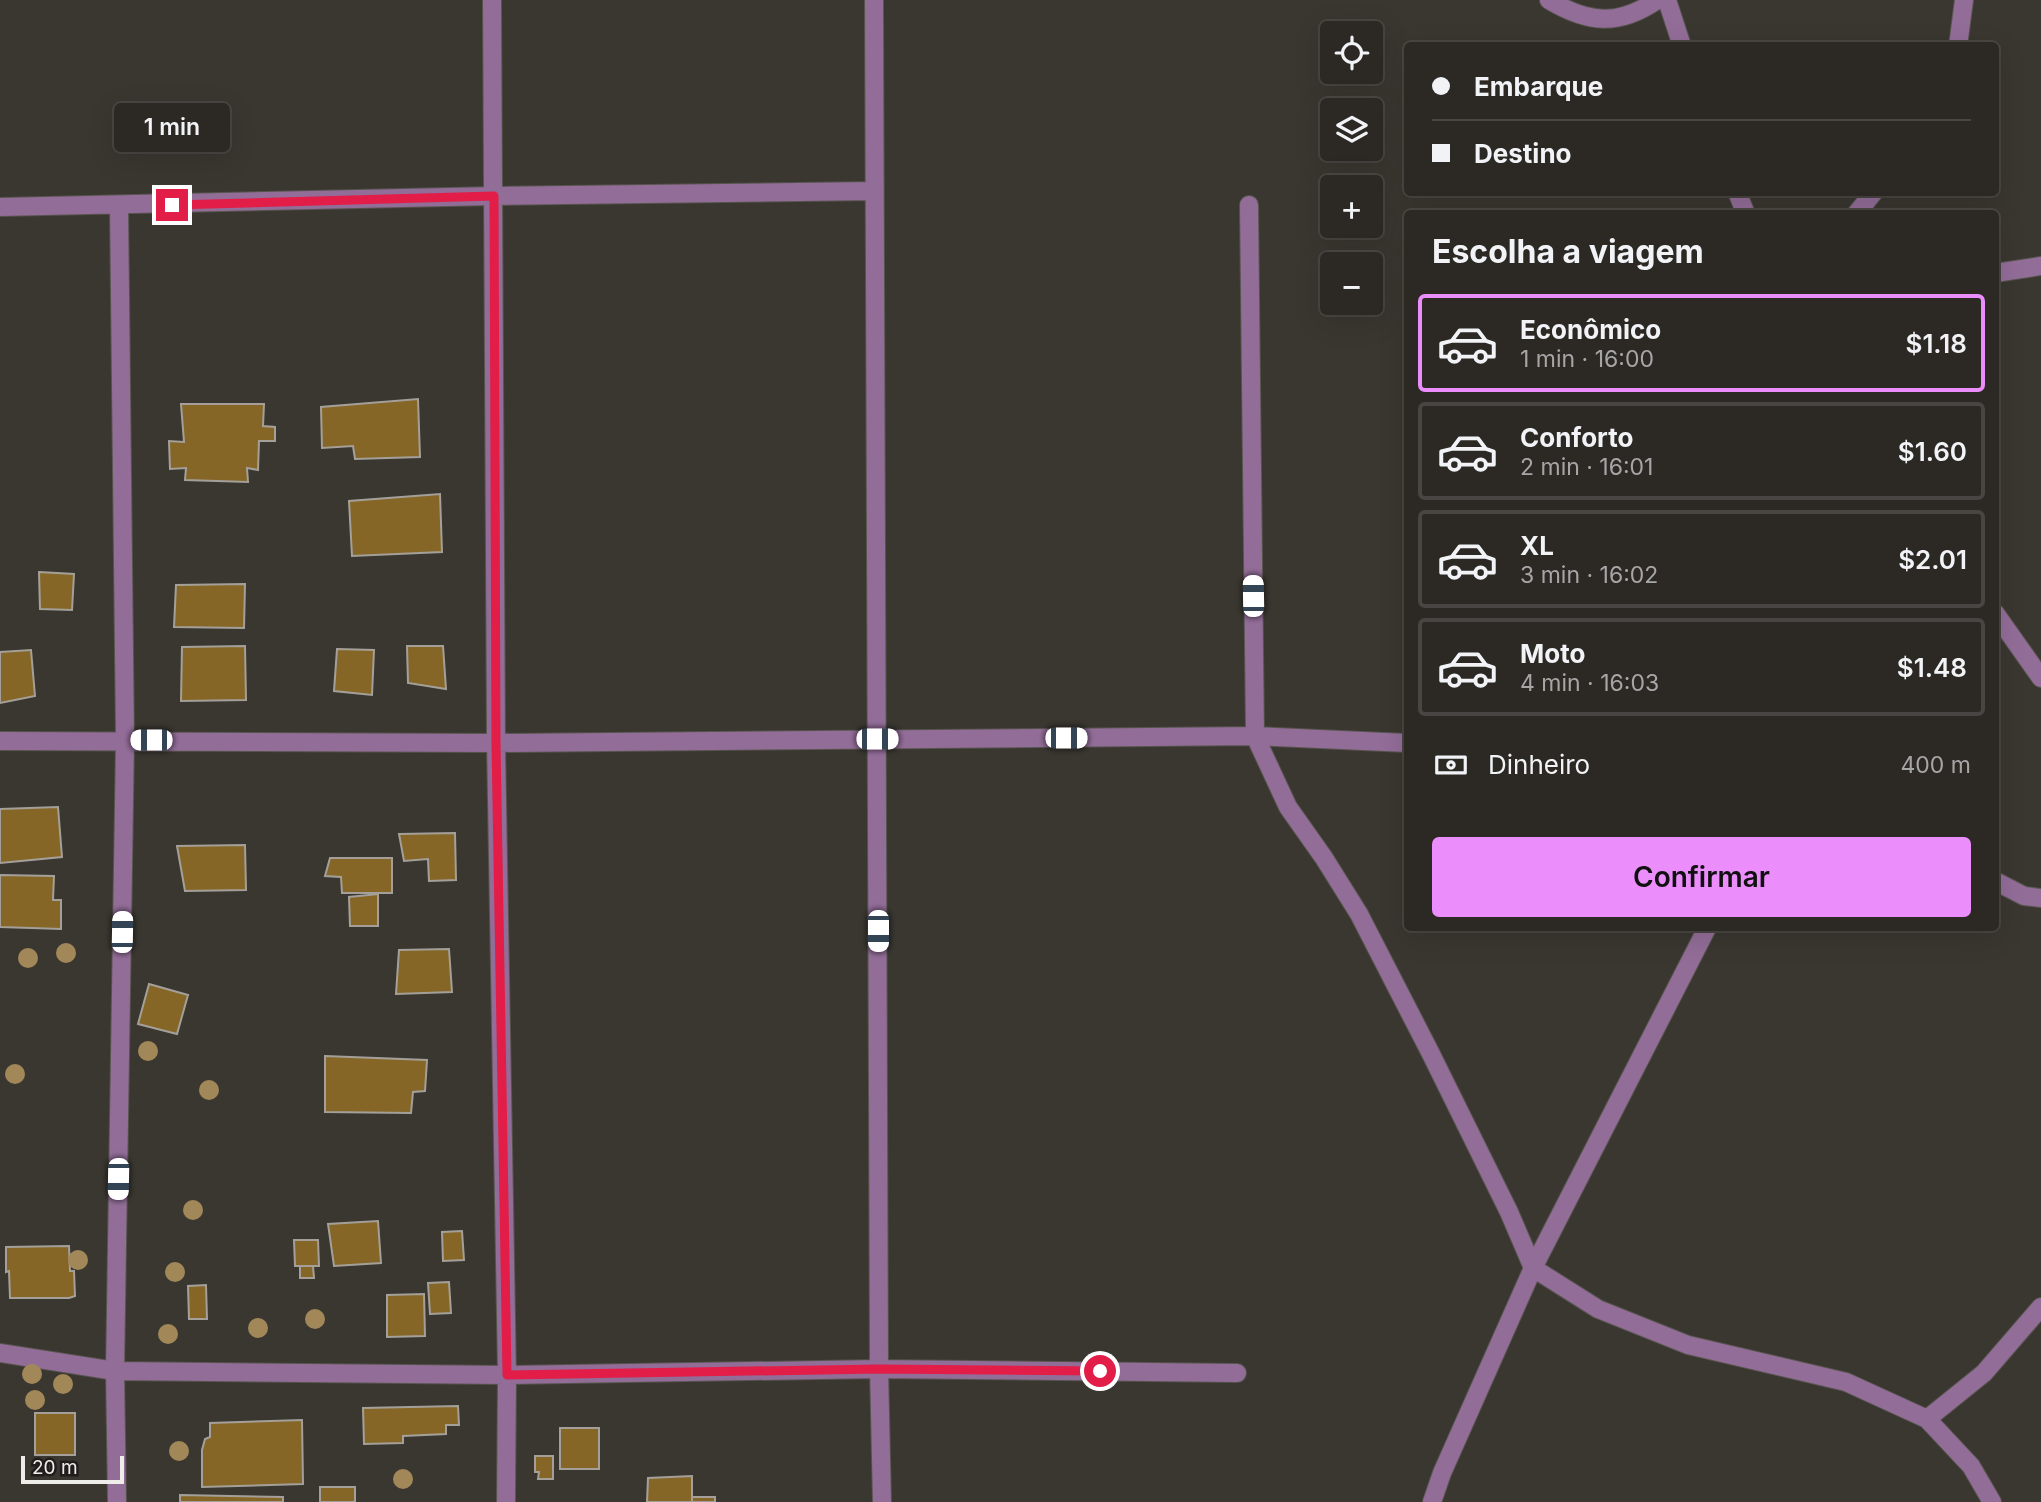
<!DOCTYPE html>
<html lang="pt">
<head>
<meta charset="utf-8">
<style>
  :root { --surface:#2c2925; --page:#34312d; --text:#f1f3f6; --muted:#a6a6a7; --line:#484542; --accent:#eb8dfb }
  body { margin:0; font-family:Inter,sans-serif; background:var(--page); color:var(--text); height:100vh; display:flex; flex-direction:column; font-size:26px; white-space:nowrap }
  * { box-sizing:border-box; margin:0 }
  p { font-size:23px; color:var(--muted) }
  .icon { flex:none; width:38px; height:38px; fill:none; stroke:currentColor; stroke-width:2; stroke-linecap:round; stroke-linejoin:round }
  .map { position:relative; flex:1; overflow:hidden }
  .details { position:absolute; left:1404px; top:210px; width:595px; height:721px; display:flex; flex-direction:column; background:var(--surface); border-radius:7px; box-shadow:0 7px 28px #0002,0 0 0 2px var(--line) }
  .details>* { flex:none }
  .banner { position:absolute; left:1404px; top:42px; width:595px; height:154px; border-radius:7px; box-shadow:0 7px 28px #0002,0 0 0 2px var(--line); display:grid; align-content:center; height:154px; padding:0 28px; background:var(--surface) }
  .buttons { position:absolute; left:1320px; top:21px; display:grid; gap:14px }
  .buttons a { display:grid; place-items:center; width:63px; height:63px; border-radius:7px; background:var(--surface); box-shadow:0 7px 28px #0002,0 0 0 2px var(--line); font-size:35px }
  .scale { position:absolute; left:21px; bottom:18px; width:103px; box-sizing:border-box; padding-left:7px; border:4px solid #efede9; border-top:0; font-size:19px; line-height:24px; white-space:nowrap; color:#efede9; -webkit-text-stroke:5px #201e1c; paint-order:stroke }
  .end { position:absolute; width:32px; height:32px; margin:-16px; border:9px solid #e11d48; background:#fff; box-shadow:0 0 0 4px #fff }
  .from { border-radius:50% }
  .bubble { position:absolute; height:49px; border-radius:7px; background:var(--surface); box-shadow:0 7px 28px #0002,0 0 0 2px var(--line); font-size:23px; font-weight:600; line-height:49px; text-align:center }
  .car { position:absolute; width:21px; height:42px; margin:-21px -10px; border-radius:9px; box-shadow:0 0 5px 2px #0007; background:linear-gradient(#fff 24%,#345 0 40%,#fff 0 76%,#345 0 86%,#fff 0) }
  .banner b { display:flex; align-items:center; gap:24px; height:66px; font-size:26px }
  .banner b+b { border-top:2px solid var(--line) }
  .banner i { width:18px; height:18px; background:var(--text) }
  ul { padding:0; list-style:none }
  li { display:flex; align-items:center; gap:21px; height:98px; margin:0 14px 10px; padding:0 14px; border:4px solid var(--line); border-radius:7px }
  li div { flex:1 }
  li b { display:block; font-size:26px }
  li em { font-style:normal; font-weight:600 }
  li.current { border-color:var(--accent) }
  li>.icon { width:63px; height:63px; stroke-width:1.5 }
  h2 { padding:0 28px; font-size:32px; line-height:84px }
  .pay { display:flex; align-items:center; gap:18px; height:77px; padding:0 28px; font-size:26px }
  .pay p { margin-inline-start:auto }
  .action { display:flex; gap:14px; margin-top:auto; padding:14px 28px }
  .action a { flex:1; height:80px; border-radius:7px; background:var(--accent); color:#111; font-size:28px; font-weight:600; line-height:80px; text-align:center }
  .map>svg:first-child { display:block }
  .building { fill:#856626; stroke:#a4a099; stroke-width:2 }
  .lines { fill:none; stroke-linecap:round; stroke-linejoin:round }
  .minor-casing { stroke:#57544e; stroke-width:20 }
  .minor { stroke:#926d98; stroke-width:18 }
  .tree { fill:#a28858 }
  .route { stroke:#e11d48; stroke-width:9 }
</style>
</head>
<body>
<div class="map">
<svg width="2041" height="1502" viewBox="0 0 2041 1502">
  <rect width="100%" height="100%" fill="#3a3731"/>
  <path class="building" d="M418 399 420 457 355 459 353 446 322 448 321 407Z
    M181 404H264L263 426 275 427V441H259L258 470 247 468 248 482 185 480 186 468 170 469 169 441 184 442Z
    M440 494 442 552 352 556 349 501Z
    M39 572 74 574 72 610 40 609Z
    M245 584 244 628 174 627 176 585Z
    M245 646 246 700 181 701 182 647Z
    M407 646H443L446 689 408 683Z
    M337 649 374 650 372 695 334 691Z
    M31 650 35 696 0 703V652Z
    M58 807 62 857 0 863V809Z
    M455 833 456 880 429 881 428 859 404 861 399 834Z
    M245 845 246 890 185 891 177 846Z
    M330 858H392V893H342L341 877 325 876Z
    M0 875 54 876 53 900H61V929L0 927Z
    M378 894V926H350L349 897Z
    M449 949 452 992 396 994 399 950Z
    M149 984 188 995 177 1034 138 1024Z
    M325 1056 427 1060 425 1091 413 1092 411 1113 325 1112Z
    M378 1221 381 1263 334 1266 328 1224Z
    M462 1231 464 1260 443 1261 442 1232Z
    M294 1240H318L319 1266H295Z
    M69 1246 70 1271H74L75 1296 69 1298H10L9 1271 6 1272V1247Z
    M300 1266H313L314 1278H300Z
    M449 1282 451 1313 430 1314 428 1283Z
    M206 1285 207 1319H189L188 1286Z
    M424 1294 425 1336 387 1337V1295Z
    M458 1406 459 1425H446V1434L403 1436V1443L364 1444 363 1408Z
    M35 1413H75V1455H35Z
    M302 1420 303 1484 202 1487V1450L205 1439 210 1437V1423Z
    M560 1428H599V1469H560Z
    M535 1456H553V1479H538L539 1472H535Z
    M692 1476V1502H647L648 1478Z
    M320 1487H355V1502H320Z
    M180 1495 283 1497V1502H180Z
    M692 1497H715V1502H692Z"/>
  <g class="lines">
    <defs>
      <path id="minor" d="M492 0 496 743 507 1375 506 1502
        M874 0 879 1369 882 1502
        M1549 0C1589 24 1619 26 1657 0
        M1667 0 1682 46
        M1958 46 1964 0
        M1737 192 1746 214
        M1249 205 1255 736 1288 807 1324 858 1359 914 1431 1054 1509 1212 1533 1268 1598 1309 1688 1345 1846 1382 1927 1419 1971 1466 1992 1502
        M0 207 494 196 874 191
        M1856 214 1874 192
        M1995 273 2041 266
        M1995 613 2041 678
        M0 741 496 743 1255 736 1407 743
        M1995 881 2024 896 2041 898
        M0 1353 115 1371 507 1375 879 1369 1237 1373
        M1927 1419 1984 1373 2041 1307
        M117 1502 115 1371 125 740 119 206
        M1432 1502 1442 1473 1533 1268 1707 928"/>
    </defs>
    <use href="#minor" class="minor-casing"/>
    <use href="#minor" class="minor"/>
  </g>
  <g class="tree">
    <circle cx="66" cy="953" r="10"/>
    <circle cx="28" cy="958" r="10"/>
    <circle cx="148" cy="1051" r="10"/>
    <circle cx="15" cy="1074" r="10"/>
    <circle cx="209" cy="1090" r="10"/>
    <circle cx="193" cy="1210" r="10"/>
    <circle cx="78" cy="1260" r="10"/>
    <circle cx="175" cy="1272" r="10"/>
    <circle cx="315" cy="1319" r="10"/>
    <circle cx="258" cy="1328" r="10"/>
    <circle cx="168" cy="1334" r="10"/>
    <circle cx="32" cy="1374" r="10"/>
    <circle cx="63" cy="1384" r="10"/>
    <circle cx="35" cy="1400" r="10"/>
    <circle cx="179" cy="1451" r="10"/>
    <circle cx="403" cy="1479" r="10"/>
  </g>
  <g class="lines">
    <path class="route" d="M172 205 494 196 496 743 507 1375 879 1369 1100 1371"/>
  </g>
</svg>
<div class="buttons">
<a><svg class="icon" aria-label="locate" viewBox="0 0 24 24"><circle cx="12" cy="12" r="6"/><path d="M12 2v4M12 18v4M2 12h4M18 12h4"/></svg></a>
<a><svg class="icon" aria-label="layers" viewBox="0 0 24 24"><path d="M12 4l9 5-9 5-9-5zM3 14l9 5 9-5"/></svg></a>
<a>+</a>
<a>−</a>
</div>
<div class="scale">20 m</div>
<i class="end from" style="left:1100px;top:1371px"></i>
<i class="end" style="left:172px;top:205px"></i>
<div class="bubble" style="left:114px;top:103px;width:116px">1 min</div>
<i class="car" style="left:1253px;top:596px;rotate:359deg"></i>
<i class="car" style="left:1066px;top:738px;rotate:90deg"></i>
<i class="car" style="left:877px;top:739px;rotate:90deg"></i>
<i class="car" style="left:151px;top:740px;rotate:270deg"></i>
<i class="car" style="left:878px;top:931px;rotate:180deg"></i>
<i class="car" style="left:122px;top:932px;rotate:1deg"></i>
<i class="car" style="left:118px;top:1179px;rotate:181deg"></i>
<div class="banner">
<b><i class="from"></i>Embarque</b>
<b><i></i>Destino</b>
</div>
<section class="details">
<h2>Escolha a viagem</h2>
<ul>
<li class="current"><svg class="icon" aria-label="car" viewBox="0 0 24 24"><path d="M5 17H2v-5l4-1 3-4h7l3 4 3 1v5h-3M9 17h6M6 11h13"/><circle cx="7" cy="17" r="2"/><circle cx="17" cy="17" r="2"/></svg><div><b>Econômico</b><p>1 min · 16:00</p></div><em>$1.18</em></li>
<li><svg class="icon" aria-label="car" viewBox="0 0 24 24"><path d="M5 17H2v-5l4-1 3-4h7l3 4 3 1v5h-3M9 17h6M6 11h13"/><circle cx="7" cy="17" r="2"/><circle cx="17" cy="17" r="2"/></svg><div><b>Conforto</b><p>2 min · 16:01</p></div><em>$1.60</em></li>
<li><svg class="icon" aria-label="car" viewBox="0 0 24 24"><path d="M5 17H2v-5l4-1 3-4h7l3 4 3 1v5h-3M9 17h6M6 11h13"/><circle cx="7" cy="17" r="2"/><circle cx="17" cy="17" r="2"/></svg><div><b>XL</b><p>3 min · 16:02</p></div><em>$2.01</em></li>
<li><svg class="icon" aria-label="car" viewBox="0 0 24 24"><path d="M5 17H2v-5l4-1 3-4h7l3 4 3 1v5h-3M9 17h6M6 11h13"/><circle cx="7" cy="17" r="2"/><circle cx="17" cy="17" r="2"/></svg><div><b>Moto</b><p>4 min · 16:03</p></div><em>$1.48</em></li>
</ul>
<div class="pay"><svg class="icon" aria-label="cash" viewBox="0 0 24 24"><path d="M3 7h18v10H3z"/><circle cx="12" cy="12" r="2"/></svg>Dinheiro<p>400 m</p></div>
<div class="action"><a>Confirmar</a></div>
</section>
</div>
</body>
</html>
